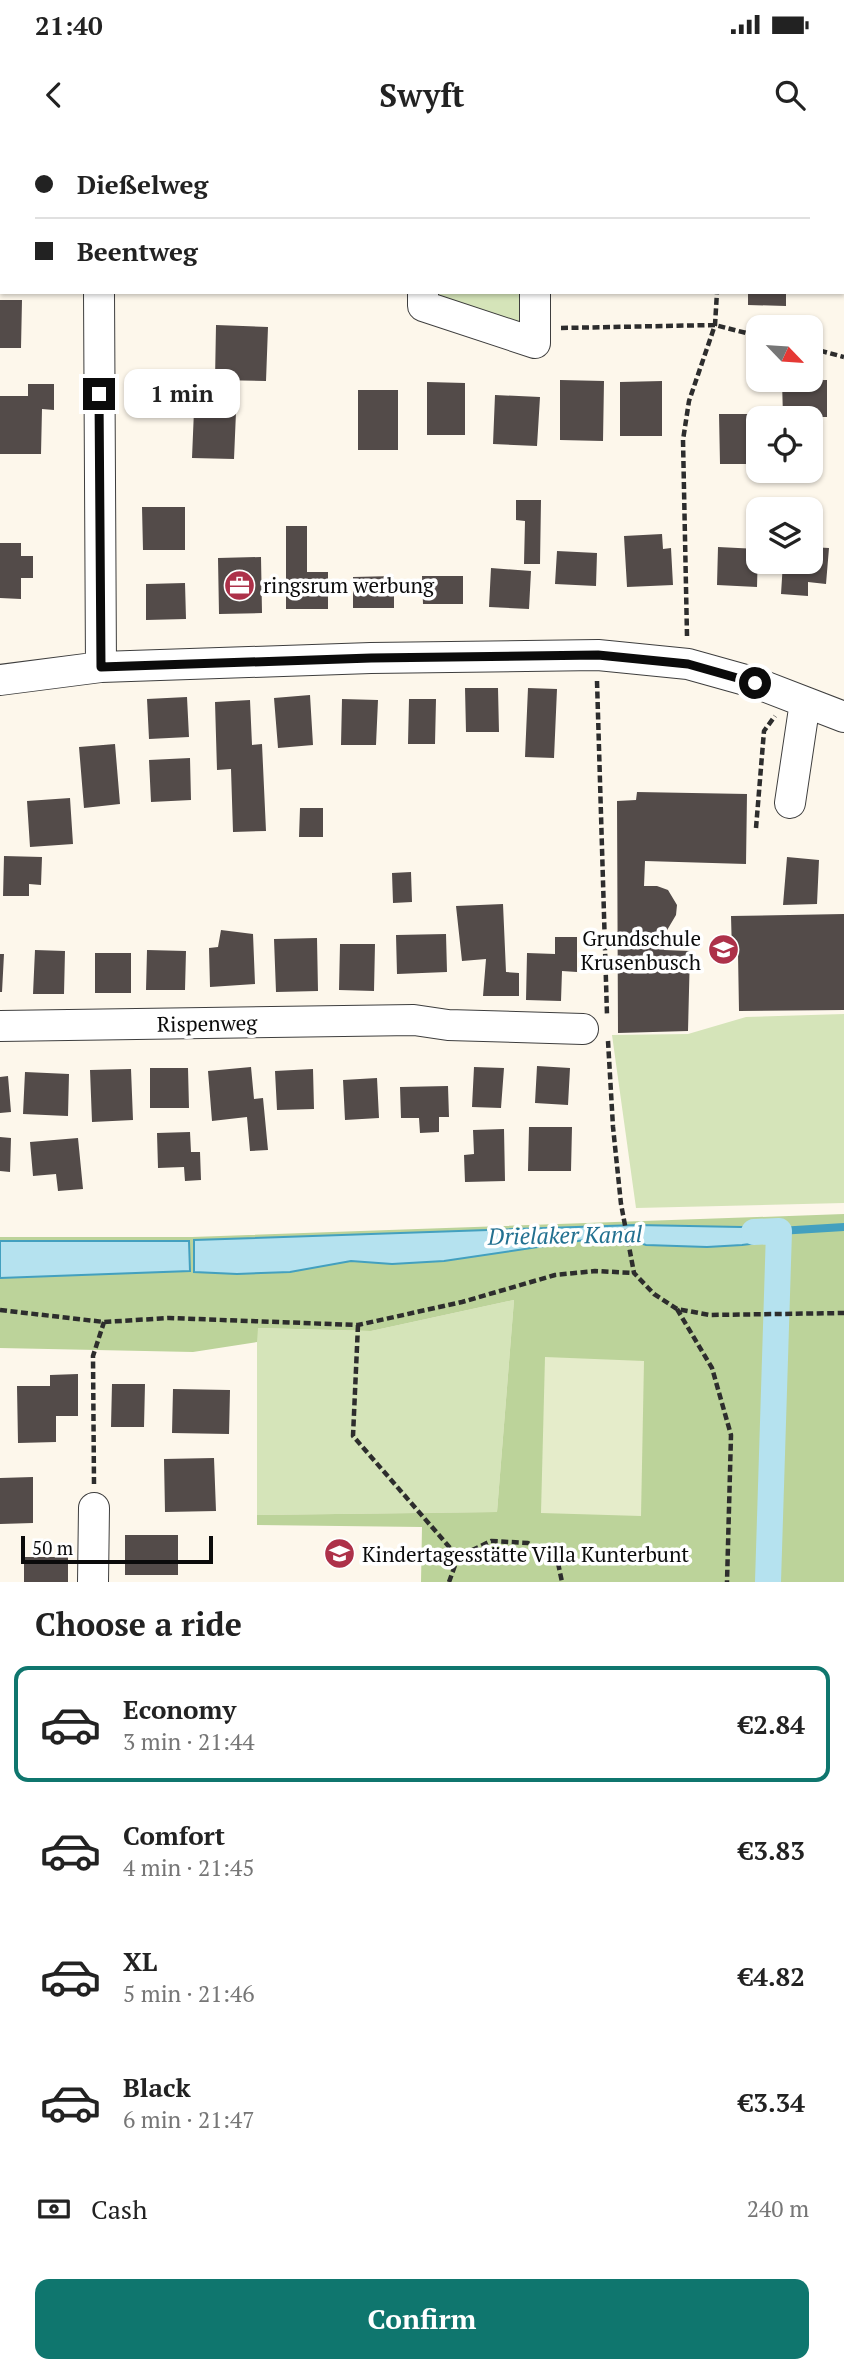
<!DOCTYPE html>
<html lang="en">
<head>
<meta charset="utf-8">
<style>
  :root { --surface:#fff; --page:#f2f2f2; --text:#222; --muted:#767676; --line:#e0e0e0; --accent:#0f766e }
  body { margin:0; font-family:"PT Serif",serif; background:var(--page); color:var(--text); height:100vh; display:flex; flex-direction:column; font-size:26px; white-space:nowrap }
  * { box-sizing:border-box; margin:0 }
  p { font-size:23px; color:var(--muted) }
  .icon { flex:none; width:38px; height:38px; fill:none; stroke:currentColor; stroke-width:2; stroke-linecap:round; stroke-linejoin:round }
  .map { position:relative; height:1442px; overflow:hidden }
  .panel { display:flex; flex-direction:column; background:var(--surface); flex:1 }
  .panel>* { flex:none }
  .banner { position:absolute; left:0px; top:0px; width:845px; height:154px; box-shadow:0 2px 5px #0004; display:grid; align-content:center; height:154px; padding:0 35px; background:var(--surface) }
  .needle { width:46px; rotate:115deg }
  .fabs { position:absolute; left:746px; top:175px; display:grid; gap:14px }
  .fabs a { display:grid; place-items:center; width:77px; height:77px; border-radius:14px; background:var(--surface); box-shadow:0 2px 5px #0004; font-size:35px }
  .scale { position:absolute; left:21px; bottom:18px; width:192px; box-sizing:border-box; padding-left:7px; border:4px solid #0b0b0b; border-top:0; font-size:19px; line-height:24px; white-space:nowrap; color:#0b0b0b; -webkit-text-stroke:5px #fff; paint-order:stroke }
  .end { position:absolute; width:32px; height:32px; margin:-16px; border:9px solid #0b0b0b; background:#fff; box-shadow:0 0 0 4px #fff }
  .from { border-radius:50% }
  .bubble { position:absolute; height:49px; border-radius:14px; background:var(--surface); box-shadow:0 2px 5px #0004; font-size:23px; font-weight:700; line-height:49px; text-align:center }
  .banner b { display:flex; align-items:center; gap:24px; height:66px; font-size:26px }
  .banner b+b { border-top:2px solid var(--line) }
  .banner i { width:18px; height:18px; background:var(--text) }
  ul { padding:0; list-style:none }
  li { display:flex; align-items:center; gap:21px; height:116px; margin:0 14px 10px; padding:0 21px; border:4px solid transparent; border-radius:14px }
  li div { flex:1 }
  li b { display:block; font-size:26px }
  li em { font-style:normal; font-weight:700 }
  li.active { border-color:var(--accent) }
  li>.icon { width:63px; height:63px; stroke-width:1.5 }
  h2 { padding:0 35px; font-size:32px; line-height:84px }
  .pay { display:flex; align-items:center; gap:18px; height:77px; padding:0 35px; font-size:26px }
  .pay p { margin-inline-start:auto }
  .action { display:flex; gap:14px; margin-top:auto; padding:14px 35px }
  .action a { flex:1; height:80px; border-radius:14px; background:var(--accent); color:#fff; font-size:28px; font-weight:700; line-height:80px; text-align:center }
  .status { display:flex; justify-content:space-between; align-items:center; height:49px; padding:0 35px; background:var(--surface); direction:ltr }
  .status svg { height:19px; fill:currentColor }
  header { display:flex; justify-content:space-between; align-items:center; height:91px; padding:0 35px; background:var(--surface); font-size:32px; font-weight:700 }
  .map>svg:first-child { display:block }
  .green { fill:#d5e4b9 }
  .forest { fill:#bcd39a; fill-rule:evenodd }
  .pitch { fill:#e5ecca }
  .water { fill:#b5e2ef; stroke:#43a0bf; stroke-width:2 }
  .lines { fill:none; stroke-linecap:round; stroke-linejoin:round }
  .stream { stroke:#43a0bf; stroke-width:8 }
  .canal { stroke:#b5e2ef; stroke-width:26 }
  .building { fill:#534b49 }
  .minor-casing { stroke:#3e3e3e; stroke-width:32 }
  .path { stroke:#2d2d2d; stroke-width:4.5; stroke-dasharray:7 3.5; stroke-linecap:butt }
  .minor { stroke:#fff; stroke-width:30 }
  .route { stroke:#0b0b0b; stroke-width:9 }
  .labels { text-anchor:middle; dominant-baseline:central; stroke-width:7; stroke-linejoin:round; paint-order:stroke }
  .poi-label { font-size:21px; fill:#0b0b0b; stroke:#fff; text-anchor:start }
  .street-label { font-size:21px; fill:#0b0b0b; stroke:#fff }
  .water-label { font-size:23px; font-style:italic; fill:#227090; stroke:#fff }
</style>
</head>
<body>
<div class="status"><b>21:40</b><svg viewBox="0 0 49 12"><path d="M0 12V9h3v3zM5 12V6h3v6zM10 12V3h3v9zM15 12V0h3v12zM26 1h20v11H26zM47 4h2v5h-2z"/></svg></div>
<header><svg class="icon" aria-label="back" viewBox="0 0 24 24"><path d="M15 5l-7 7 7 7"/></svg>Swyft<svg class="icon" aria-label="search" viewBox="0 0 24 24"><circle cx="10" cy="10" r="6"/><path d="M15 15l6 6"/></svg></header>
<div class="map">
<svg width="844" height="1442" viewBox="0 0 844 1442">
  <rect width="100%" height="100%" fill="#fdf7eb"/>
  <path class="green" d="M423 152H535V203Z
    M844 874V1063L636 1068 612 895 688 894 746 877Z
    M514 1160 497 1372 257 1375V1188L371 1191Z"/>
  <path class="forest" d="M844 1074V1442H421L422 1387 257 1385V1375L497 1372 514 1160 371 1191 258 1188 257 1202 193 1212 0 1208V1138L190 1131 189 1101H0V1097H192ZM637 1085 741 1087 779 1085 782 1099 742 1105 707 1107 646 1105 622 1097 598 1098 509 1111 392 1124 351 1121 290 1132 237 1134 194 1132V1100Z"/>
  <path class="pitch" d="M545 1217 644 1221 641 1376 541 1373Z"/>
  <path class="water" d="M637 1085 741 1087 780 1085 782 1100 742 1105 707 1107 646 1105 622 1097 598 1098 444 1121 392 1124 351 1121 290 1132 237 1134 194 1132V1100Z
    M0 1101H189L190 1131 0 1138Z"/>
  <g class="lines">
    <path class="stream" d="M779 1091 844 1087"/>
    <path class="canal" d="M754 1092 779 1091 768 1442"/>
  </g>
  <path class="building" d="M748 152H786V166L748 165Z
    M0 160H22L21 208H0Z
    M216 185 268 187 266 241 215 240Z
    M560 240 604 241 603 301 560 300Z
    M827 240V277H783L782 241Z
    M662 241V296H620V242Z
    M427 242 465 243V295H427Z
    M28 244H54V270L42 269 41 314H0V256H28Z
    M358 250H398V310H358Z
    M495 255 540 257 537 306 493 304Z
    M194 270 236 272 234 319 192 318Z
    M719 274H751L752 324H720Z
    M516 360H541L540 424H524L525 381 516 380Z
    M142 367H185V410H143Z
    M286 386H307V432H328V469H286Z
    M662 394 663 409 671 408 673 445 627 447 624 396Z
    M0 403H21V416H33V438H21V459L0 458Z
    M718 407 758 409 757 447 717 445Z
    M810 407 829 408 826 444 808 442V456L781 454 783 422H810Z
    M557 411 597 413 596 446 555 444Z
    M261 417 262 473 219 474 218 418Z
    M491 428 531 431 529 469 489 467Z
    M394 436V468H353V437Z
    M422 436H463V464H423Z
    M185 443 186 479 146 480V444Z
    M465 548H498L499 592H466Z
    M528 548 557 549 554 618 525 617Z
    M310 555 313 605 278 608 274 558Z
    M187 557 189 597 149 599 147 559Z
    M342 559 378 560 376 605H341Z
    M409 559H436L435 604H408Z
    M250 560 252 605 262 604 266 691 233 692 231 629 217 630 215 562Z
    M115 604 120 664 84 668 79 607Z
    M190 618 191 660 151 662 149 620Z
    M637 652 747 654 746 724 645 721 644 746H657L668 750 677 765 676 775 663 797 664 810 690 811 688 891 618 893 617 661 636 660Z
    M70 658 73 704 30 707 27 661Z
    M300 668H323V697H299Z
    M4 716 42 717 41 745 29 744V756H3Z
    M787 717 819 720 817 764 783 765Z
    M411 732 412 762 393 763 392 733Z
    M503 764 506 832 519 833V856H483L486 819 462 821 456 766Z
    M844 774V870L739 871 738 813H732L731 776Z
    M221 790 253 794 255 844 210 847 209 808 218 807Z
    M446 794 447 832 397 834 396 795Z
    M555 797H577V832L562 831 561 861 526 860 527 813 555 814Z
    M317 798 318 851 276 852 274 799Z
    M340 804H375L374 851 339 850Z
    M35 810 65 811 64 854H33Z
    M147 810 186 811 185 850H146Z
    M95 813H131V853H95Z
    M0 814H4L2 852H0Z
    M537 926 570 928 568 965 535 963Z
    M251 927 254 959 263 958 268 1010 250 1011 247 977 212 981 208 931Z
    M474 927 504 928 501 968 472 967Z
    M150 928H188L189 968H150Z
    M131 929 133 980 92 982 90 930Z
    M313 929 314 969 277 970 275 931Z
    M25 932 69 934 68 976 23 974Z
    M8 936 11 972 0 973V937Z
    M377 938 379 978 345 980 343 940Z
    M448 946 449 977H439V992L420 993 419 978H401L400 947Z
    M529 987H572L571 1031H528Z
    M504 989 505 1041 465 1042 464 1015 474 1014 473 990Z
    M190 992 191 1012H200L201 1040 185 1041 184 1027 158 1028 157 993Z
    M0 997 11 998 10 1032 0 1031Z
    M78 998 83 1049 58 1051 56 1034 33 1036 30 1002Z
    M78 1234V1276H56V1302L18 1303 17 1246H50V1235Z
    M112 1244H145L144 1287H111Z
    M173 1249 230 1250 229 1294 172 1293Z
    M214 1318 216 1371 165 1372 164 1319Z
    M33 1337V1383L0 1384V1338Z
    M125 1395H178V1435H125Z
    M24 1417H68V1442H24Z"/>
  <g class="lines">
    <defs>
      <path id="minor" d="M97 0V2
        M401 0V2
        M99 152 101 527
        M423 152V166L535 203V152
        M0 540 101 527 371 518 598 515 688 524 756 543 844 577
        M790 663 805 562
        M0 886 414 880 448 885 583 889
        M93 1442 94 1368"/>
    </defs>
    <use href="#minor" class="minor-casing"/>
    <path class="path" d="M723 2V0
      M561 188 715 185 758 196
      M810 208 844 217
      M687 496 683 300 689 261 715 185 717 152
      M597 541 607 875
      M756 688 764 591 775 576
      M608 901 613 987 621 1064 634 1133 654 1154 677 1169 710 1175 844 1173
      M677 1169 712 1228 731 1295 727 1442
      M0 1170 104 1182 169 1178 358 1185 462 1162 555 1135 595 1131 634 1133
      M358 1185 353 1296 458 1417
      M94 1344 93 1216 104 1182
      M449 1442 458 1417 491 1401 528 1403 558 1423 562 1442"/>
    <use href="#minor" class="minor"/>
  </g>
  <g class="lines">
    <path class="route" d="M99 254 101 527 371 518 598 515 688 524 755 543"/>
  </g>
  <defs>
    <symbol id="office-disc" viewBox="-11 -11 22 22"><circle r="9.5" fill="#ad3149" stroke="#fff"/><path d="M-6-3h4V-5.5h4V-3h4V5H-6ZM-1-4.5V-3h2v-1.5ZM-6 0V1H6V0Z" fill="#fff"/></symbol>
    <symbol id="school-disc" viewBox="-11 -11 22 22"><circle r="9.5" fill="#ad3149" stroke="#fff"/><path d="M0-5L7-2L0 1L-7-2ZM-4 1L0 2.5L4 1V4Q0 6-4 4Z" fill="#fff"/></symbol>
  </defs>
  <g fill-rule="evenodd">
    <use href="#office-disc" x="222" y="428" width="35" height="35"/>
    <use href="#school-disc" x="706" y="792" width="35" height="35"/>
    <use href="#school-disc" x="322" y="1396" width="35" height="35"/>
  </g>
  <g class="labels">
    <g class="poi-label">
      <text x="263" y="445">ringsrum werbung</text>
      <text x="701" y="798" text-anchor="end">Grundschule<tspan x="701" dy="24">Krusenbusch</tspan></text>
      <text x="362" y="1414">Kindertagesstätte Villa Kunterbunt</text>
    </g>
    <g class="street-label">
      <text transform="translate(207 883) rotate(-1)">Rispenweg</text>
    </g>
    <g class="water-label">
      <text transform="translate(565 1095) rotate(-1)">Drielaker Kanal</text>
    </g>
  </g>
</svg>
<div class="fabs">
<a><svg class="needle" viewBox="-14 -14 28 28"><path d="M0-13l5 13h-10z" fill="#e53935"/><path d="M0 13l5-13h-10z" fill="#767676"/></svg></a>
<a><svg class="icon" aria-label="locate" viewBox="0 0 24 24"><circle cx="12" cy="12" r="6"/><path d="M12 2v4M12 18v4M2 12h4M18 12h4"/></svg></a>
<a><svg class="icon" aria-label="layers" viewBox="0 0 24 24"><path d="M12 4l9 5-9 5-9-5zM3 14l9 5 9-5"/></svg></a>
</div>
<div class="scale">50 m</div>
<i class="end from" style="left:755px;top:543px"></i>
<i class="end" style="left:99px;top:254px"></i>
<div class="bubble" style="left:124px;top:229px;width:116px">1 min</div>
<div class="banner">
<b><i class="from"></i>Dießelweg</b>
<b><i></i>Beentweg</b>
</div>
</div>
<section class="panel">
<h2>Choose a ride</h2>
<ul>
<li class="active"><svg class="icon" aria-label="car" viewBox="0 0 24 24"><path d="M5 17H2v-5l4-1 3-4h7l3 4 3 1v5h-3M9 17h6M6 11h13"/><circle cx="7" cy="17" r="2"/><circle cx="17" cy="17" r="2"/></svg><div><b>Economy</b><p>3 min · 21:44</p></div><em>€2.84</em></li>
<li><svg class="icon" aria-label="car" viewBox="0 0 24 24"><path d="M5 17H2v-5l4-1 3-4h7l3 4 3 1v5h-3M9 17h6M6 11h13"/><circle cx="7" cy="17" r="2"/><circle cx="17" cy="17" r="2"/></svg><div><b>Comfort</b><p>4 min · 21:45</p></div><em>€3.83</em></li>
<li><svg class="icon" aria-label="car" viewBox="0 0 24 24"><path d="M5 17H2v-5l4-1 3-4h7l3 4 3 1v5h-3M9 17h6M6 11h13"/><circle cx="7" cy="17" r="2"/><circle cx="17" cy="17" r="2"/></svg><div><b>XL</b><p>5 min · 21:46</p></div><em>€4.82</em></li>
<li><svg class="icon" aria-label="car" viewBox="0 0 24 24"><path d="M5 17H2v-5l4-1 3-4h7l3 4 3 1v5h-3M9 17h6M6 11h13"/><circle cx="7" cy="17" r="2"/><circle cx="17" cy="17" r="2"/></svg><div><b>Black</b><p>6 min · 21:47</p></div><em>€3.34</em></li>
</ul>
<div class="pay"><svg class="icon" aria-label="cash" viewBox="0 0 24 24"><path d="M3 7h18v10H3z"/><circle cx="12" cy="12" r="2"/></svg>Cash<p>240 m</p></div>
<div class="action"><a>Confirm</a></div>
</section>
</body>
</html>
